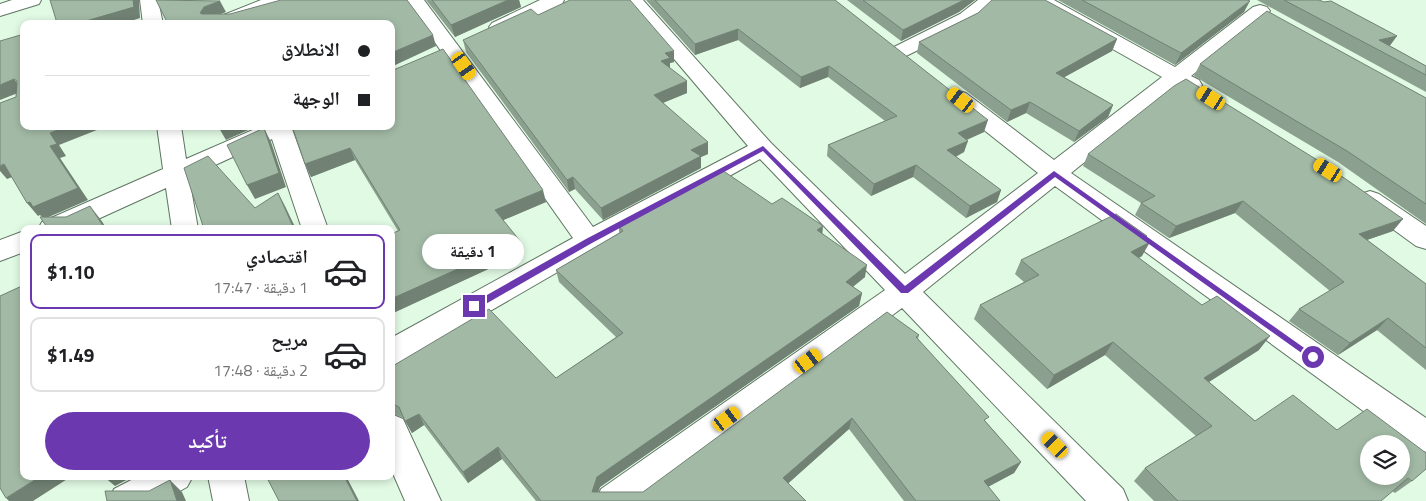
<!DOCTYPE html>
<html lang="ar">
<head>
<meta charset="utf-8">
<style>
  :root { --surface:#fff; --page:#f2f2f2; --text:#202124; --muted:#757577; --line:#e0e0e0; --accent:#6b38af }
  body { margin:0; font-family:"Titillium Web","Noto Naskh Arabic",sans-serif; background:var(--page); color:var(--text); direction:rtl; height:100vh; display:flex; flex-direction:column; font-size:19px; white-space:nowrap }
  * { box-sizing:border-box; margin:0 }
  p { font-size:16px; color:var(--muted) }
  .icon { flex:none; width:28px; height:28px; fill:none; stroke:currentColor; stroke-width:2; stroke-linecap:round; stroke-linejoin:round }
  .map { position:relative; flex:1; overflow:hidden; direction:ltr }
  .details { position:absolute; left:20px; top:225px; width:375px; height:255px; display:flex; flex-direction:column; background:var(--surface); border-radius:10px; box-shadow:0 2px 8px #0003; direction:rtl }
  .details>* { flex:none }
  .top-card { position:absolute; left:20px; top:20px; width:375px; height:110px; border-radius:10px; box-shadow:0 2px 8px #0003; direction:rtl; display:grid; align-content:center; height:110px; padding:0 25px; background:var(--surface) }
  .buttons { position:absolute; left:1360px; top:435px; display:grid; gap:10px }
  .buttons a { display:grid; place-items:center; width:50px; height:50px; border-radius:50%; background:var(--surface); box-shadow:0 2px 8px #0003; font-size:25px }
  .end { position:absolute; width:22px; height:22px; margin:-11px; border:6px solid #6b38af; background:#fff; box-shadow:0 0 0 2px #fff }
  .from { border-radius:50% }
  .bubble { position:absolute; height:35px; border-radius:18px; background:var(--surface); box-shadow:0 2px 8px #0003; font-size:16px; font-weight:700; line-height:35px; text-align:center; direction:rtl }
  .car { position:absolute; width:15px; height:30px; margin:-15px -8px; border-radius:6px; box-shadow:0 0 4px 1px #0007; background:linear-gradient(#f5c518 24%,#345 0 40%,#f5c518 0 76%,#345 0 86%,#f5c518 0) }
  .top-card b { display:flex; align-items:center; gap:18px; height:48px; font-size:19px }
  .top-card b+b { border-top:1px solid var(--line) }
  .top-card i { width:12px; height:12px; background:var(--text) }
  ul { padding:9px 0 0; list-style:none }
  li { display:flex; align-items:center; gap:15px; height:75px; margin:0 10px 8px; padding:0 15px; border:2px solid var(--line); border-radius:10px }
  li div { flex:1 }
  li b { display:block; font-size:19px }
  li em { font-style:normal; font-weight:700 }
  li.on { border-color:var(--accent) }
  li>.icon { width:45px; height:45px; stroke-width:1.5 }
  .cta { display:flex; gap:10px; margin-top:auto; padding:10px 25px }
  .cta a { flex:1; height:58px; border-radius:30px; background:var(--accent); color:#fff; font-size:20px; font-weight:700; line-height:58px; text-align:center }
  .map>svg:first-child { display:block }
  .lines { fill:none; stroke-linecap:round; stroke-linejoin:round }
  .street-casing { stroke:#5f7562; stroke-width:2 }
  .street { fill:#fff; fill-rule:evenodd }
  .wall { fill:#8ba08e }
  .shaded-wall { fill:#718274 }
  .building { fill:#a2baa5; stroke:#718274; fill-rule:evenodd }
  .route { fill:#6b38af }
</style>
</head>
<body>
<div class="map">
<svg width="1426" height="501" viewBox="0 0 1426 501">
  <rect width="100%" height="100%" fill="#e1fae4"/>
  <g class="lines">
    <defs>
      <path id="street" d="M12 0H41L39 4 0 16V4Z
        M140 0H158L163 24H143Z
        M261 0H287L285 4 236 24H208L211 20Z
        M405 0H424L593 227 748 146 624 0H643L771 143 905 274 1038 173 950 103 947 98 950 93 958 91 966 93 1054 160 1162 77 1033 4 1031 0H1054L1175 67 1253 7 1260 5 1267 7 1270 11 1267 15 1191 76 1199 80 1202 85 1199 90 1191 92 1178 87 1071 173 1426 418V452L1414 448 1055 186 923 292 1123 489 1128 501H1086L902 308 643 501H596L601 489 885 290 760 159 599 248 402 362 391 366V338L573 238Z
        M540 0H564L562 4 506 31 499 33 492 31 489 27 492 23Z
        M978 0H999L974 22 906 56 899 58 892 56 889 52 892 48 960 14Z
        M157 126H181L186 159 262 126H293L292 129 328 229H302L272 139 189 177 198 229H172L166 188 76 229H38L42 222 163 169Z
        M1370 191 1379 194 1426 226V249L1416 246 1361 206 1357 200 1361 194Z
        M24 231V252L0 261V240Z
        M391 414 403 419 441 501H405L391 469Z
        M139 476H193L187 487 162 501H109L114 489Z
        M208 476H244L249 501H213Z"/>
    </defs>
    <use href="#street" class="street-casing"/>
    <use href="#street" class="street"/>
  </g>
  <path class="wall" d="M426 0H519L521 7 455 37Z
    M646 0H835L984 132 967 140 964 152 956 157 1001 190 997 202 966 218 913 177 871 196 827 156 828 145 885 121 828 77 800 88 738 40 695 55Z
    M847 0H975L959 12 901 41Z
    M1058 0H1247L1244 12 1175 65Z
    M1257 0H1319L1390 46 1426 66V92Z
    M978 13 1117 39 1112 51 1064 77 1113 105 1108 117 1074 142 1026 113 1007 122 917 53 919 42Z
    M538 15 674 62 670 63V68L687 93 663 103 708 154 701 157V168L603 220 575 189 569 192 466 52 463 40Z
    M1200 64 1426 98V224L1338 162 1194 76Z
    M292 126 546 202 503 220 523 253 391 314V234L398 231 355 160 311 177 305 164Z
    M1088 154 1393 231 1367 240 1426 284V370L1377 330 1338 355 1289 321 1299 309 1330 291 1235 213 1169 238 1135 215 1141 203 1083 166Z
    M772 204 822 234 865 277 853 287 862 293 859 306 600 487 598 492H643L919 335 918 339 987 423 1021 462 1014 473 988 487 1000 501H904L849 429 788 483 806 501H536L502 459 468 483 424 425 412 433 404 418 391 413V367L556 378 616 337 559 282 556 270 619 233V226Z
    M1145 239 1142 256 1139 258 1259 350 1209 382 1255 421 1337 430 1412 481 1395 493 1392 491 1381 501H1154L1134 481 1145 468 1196 436 1105 355 1047 389 974 319 980 305 1024 282 1015 274 1021 260Z"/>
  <path class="shaded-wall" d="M133 0H139L140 18 122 24H88L86 21Z
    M508 0H519L521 7 455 37 451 25Z
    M964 0H975L959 12 901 41 903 30Z
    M220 1 226 12 210 18 206 24 200 13 204 7Z
    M1250 1 1244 12 1175 65 1181 53Z
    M738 29V40L695 55V44Z
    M433 35 436 46 391 67V53Z
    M1397 36 1389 47 1379 40Z
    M1117 39 1112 51 1052 84 1056 73Z
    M674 51V62L670 63V70L661 61 665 53Z
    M829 66 828 77 800 88 801 77Z
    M14 79 23 91 0 100V85Z
    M687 81V93L655 106 654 95Z
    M1030 102 1026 113 1007 122 1011 110Z
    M1113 105 1108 117 1074 142 1079 131Z
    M988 120 984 132 954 145 958 133Z
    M67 126H107L59 145 66 156 60 158 88 200 44 219 40 215 38 216 27 203 50 133Z
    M222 126H257L226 140 219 128Z
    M264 128 271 142 286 187 255 199 247 185Z
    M968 141 964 152 944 162 947 150Z
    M708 142V154L701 157V168L603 220 601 208 691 150Z
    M350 148 355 160 311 177 305 164Z
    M4 164 15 176 7 179 0 171V166Z
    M916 165 913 177 871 196 874 184Z
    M573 177 575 189 569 192 567 180Z
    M543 190 546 202 499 222 495 210Z
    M1001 190 997 202 966 218 970 206Z
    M278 193 285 206 296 229H294Z
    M1243 201 1235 213 1169 238 1176 226Z
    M90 206 101 220 107 229H105Z
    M1403 219 1393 231 1349 246 1359 234Z
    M823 226 822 238 817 230Z
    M1147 236 1140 247 1150 242 1142 256 1123 266 1131 252 1143 237Z
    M520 241 523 253 391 314V299Z
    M867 265 865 277 843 294 846 282Z
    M862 293 859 306 600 487 595 501 592 492 597 477Z
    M1388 318 1377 330 1338 355 1350 343Z
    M1270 336 1259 350 1193 392 1204 378Z
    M1113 342 1105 355 1047 389 1054 375Z
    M419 414 424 425 412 433 405 421Z
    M852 418 849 429 782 489 783 478Z
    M498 447 502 459 468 483 463 472Z
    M1021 462 1014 473 978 492 984 481Z
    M41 476H72L33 501H9L6 498Z
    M103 476H134L115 486Z
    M344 476H346L359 501H357Z
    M170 480 182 492 186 501H177Z"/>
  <path class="building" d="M50 0H133L134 7 86 21 89 24H55L57 23Z
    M156 0 220 1 204 7 200 13 202 14H230L281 0H407L433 35 391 53V24H168Z
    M432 0H508L451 25Z
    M570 0H630L674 51 665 53 670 58 661 61 687 81 654 95 708 142 691 150 701 156 601 208 573 177 567 180 463 40 531 9 538 15Z
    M655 0H835L988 120 958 133 968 141 947 150 1001 190 970 206 916 165 874 184 828 145 897 116 829 66 801 77 738 29 695 44Z
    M863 0H964L903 30Z
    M992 0H1045L1117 39 1056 73 1113 105 1079 131 1030 102 1011 110 919 42 978 13Z
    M1082 0H1247L1250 1 1181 53Z
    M1284 0H1319L1324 2 1331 1 1397 36 1379 40 1426 66V75Z
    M1267 11 1426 98V204L1347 151 1200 64Z
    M24 34V126H67L50 133 57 144 50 146 78 188 33 207 30 202 27 203 4 164 0 166V103L16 97 17 81 14 79 0 85V41Z
    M443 49 543 190 495 210 520 241 391 299V234L400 230 350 148 305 164 292 126H391V71Z
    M1186 79 1327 166 1403 219 1359 234 1426 284V348L1388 318 1350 343 1299 309 1344 282 1243 201 1176 226 1141 203 1155 196 1088 154 1174 86Z
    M264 128 279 173 247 185 227 145Z
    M208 156 255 208 278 193 294 229H204L184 168Z
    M722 170 772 204 782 198 823 226 817 230 867 265 846 282 862 293 597 477 592 492H643L887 312 919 335 916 337 989 417 984 420 1021 462 984 481 1000 501H916L852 418 783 478 806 501H541L498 447 463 472 419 414 405 421 399 407 391 403V367L489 309 556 378 623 333 556 270 623 231 619 226Z
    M90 206 105 229H48L40 217H66Z
    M1116 214 1147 236 1143 237 1150 242 1131 252 1202 305 1217 296 1270 336 1204 378 1255 421 1293 395 1337 430 1367 409 1426 453V469L1412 481 1408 478 1381 501H1178L1145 468 1212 426 1113 342 1054 375 980 305 1039 275 1021 260ZM1369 444H1401V476H1369Z
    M24 285V476H41L6 498 0 488V296Z
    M266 476H344L357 501H279Z
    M170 480 177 501H107L105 491H149Z"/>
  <path class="route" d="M763 146 905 286 1054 171 1317 357 1313 361 1310 359 1055 177 908 293H901L763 151 592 243 477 309H471V304L586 239Z"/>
</svg>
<div class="buttons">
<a><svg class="icon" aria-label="layers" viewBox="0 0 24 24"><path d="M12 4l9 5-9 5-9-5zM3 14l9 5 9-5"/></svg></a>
</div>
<i class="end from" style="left:1313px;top:357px"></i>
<i class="end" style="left:474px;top:306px"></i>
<div class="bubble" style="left:422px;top:234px;width:102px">1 دقيقة</div>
<i class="car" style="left:464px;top:66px;rotate:145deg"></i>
<i class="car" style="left:1211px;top:98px;rotate:302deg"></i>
<i class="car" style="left:961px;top:100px;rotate:308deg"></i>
<i class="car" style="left:1328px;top:170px;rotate:302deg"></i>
<i class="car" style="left:808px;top:361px;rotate:54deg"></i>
<i class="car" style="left:727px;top:419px;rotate:54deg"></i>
<i class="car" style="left:1055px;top:445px;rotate:316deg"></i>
<div class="top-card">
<b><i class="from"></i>الانطلاق</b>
<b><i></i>الوجهة</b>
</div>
<section class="details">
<ul>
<li class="on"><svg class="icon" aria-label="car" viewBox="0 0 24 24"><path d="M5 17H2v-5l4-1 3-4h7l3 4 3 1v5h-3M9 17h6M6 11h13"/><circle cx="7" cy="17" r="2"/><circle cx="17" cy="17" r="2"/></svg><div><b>اقتصادي</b><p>1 دقيقة · 17:47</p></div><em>$1.10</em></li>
<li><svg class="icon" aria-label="car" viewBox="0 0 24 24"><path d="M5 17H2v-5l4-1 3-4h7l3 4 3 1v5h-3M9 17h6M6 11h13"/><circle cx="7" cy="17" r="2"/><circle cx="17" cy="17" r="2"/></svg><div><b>مريح</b><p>2 دقيقة · 17:48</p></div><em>$1.49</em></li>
</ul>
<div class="cta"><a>تأكيد</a></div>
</section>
</div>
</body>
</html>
